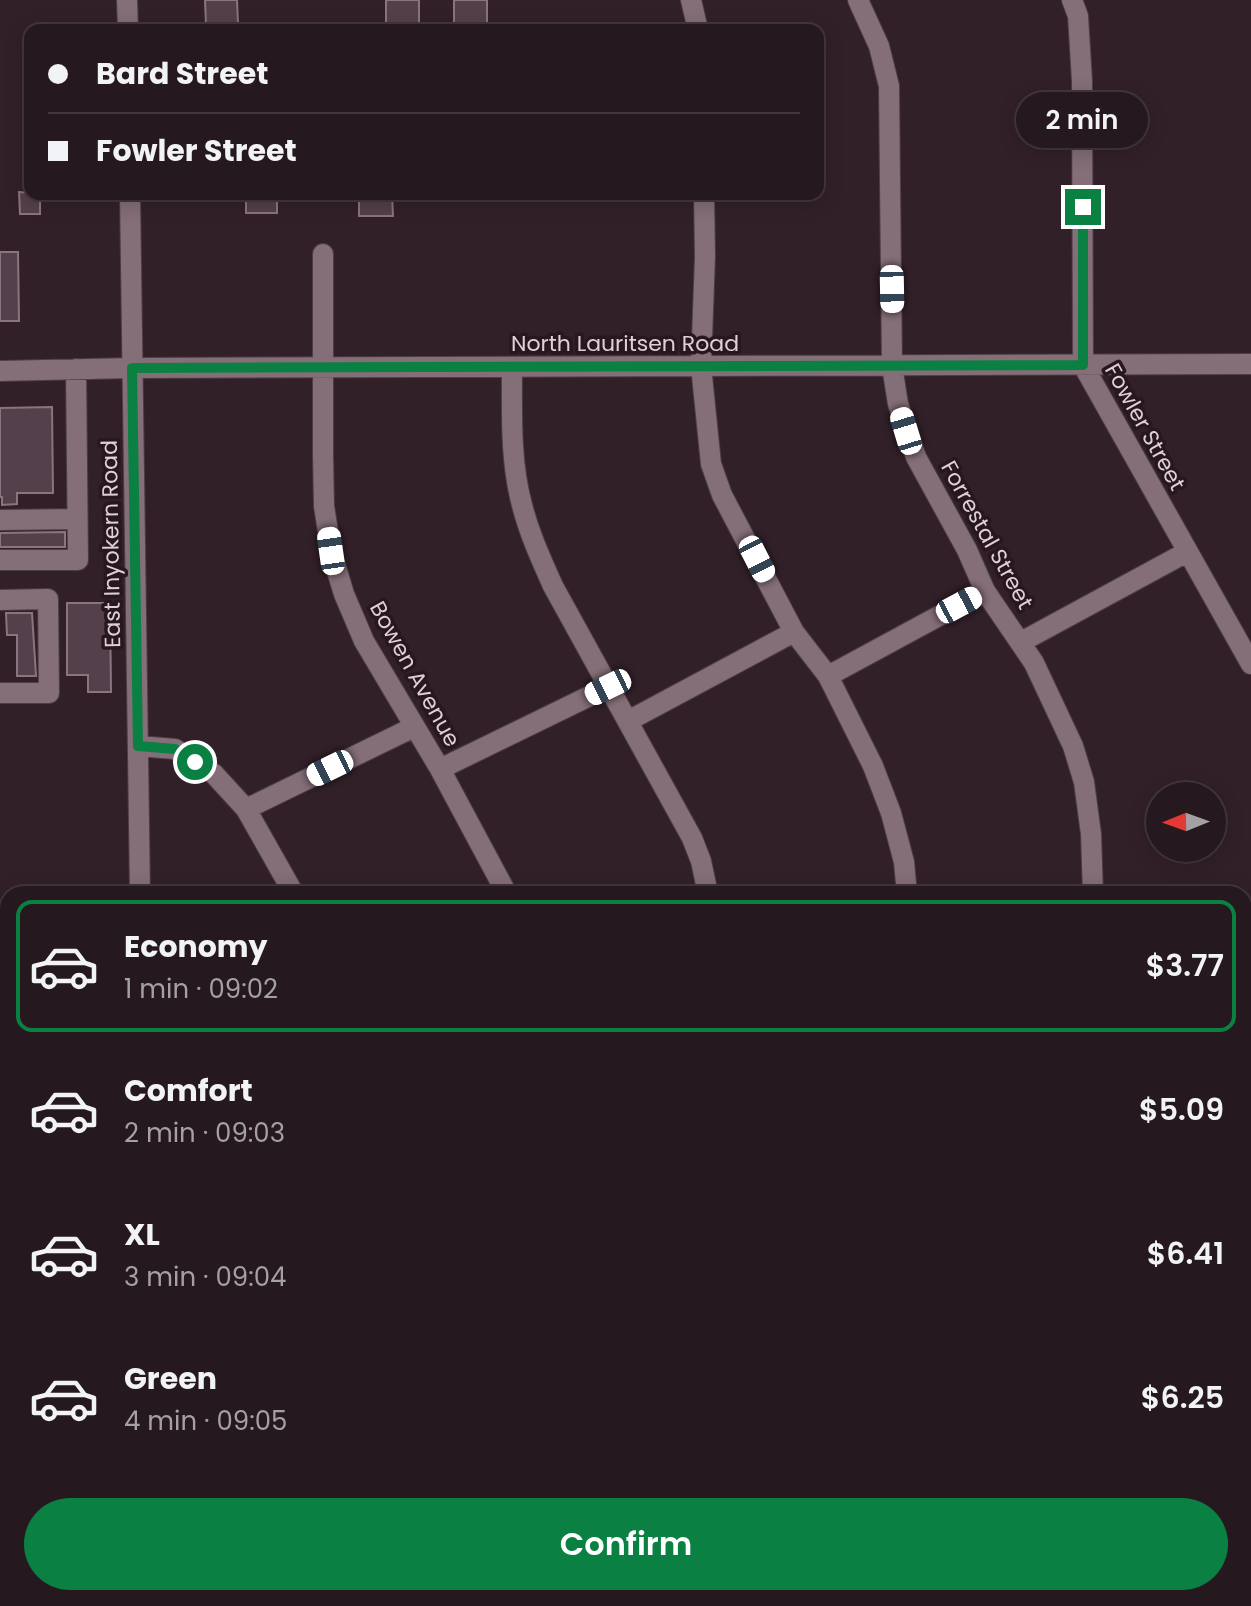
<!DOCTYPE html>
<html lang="en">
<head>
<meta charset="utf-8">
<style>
  :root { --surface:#26181f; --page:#2e2128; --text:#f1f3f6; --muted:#a4a0a4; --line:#42373d; --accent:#0b8043 }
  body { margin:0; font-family:Poppins,sans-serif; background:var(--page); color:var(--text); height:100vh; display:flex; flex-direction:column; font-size:30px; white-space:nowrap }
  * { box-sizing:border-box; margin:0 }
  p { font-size:26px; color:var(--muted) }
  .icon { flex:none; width:44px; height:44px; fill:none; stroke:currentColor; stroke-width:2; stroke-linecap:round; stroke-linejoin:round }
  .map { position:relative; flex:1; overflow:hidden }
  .drawer { position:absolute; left:0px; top:886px; width:1252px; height:720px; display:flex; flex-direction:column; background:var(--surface); border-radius:24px 24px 0 0; box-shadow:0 4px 20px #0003,0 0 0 2px var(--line) }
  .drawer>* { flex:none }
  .banner { position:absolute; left:24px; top:24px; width:800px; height:176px; border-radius:16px; box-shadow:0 4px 20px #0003,0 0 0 2px var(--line); display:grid; align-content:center; height:176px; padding:0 24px; background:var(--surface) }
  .needle { width:52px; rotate:269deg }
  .fabs { position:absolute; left:1146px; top:782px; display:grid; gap:16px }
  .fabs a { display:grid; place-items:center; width:80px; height:80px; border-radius:50%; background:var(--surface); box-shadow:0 4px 20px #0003,0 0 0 2px var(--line); font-size:40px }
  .end { position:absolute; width:36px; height:36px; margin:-18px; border:10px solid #0b8043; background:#fff; box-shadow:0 0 0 4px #fff }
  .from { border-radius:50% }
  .bubble { position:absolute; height:56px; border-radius:28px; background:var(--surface); box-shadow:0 4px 20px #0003,0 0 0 2px var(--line); font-size:26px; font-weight:600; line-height:56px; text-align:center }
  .car { position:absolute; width:24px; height:48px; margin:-24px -12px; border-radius:10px; box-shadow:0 0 6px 2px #0007; background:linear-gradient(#fff 24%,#345 0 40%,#fff 0 76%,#345 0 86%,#fff 0) }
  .banner b { display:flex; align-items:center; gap:28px; height:76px; font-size:30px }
  .banner b+b { border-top:2px solid var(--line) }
  .banner i { width:20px; height:20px; background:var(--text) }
  ul { padding:14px 0 0; list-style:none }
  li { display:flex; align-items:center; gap:24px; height:132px; margin:0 16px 12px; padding:0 8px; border:4px solid transparent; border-radius:16px }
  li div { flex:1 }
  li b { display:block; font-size:30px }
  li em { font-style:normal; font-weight:600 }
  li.active { border-color:var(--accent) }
  li>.icon { width:72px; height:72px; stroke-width:1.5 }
  .cta { display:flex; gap:16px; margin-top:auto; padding:16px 24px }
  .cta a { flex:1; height:92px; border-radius:48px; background:var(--accent); color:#fff; font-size:32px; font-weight:600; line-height:92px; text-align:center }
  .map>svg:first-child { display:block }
  .building { fill:#54404a; stroke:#8a747e; stroke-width:2 }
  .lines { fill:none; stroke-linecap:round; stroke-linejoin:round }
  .minor-casing { stroke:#4d3d45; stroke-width:22 }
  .minor { stroke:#846e78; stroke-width:20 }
  .route { stroke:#0b8043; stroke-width:10 }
  .labels { text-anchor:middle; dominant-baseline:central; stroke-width:7; stroke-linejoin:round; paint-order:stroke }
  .street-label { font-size:22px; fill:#ddd1d6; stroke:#281720 }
</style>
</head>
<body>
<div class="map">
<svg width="1251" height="1606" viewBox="0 0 1251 1606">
  <rect width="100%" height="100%" fill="#322029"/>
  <path class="building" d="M205 0H237L238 23 206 25Z
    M386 0H419V30L386 29Z
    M454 0H487V30H454Z
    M19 192 40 194V214H20Z
    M246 194H277V213H246Z
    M359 194H392L393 216H359Z
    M0 252H18L19 321H0Z
    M52 407 53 493H17V504L2 505V497H0V408Z
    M65 532V547H0V533Z
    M67 603H110L111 692H88V675H67Z
    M6 613H32L36 676H17V635H7Z"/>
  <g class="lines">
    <defs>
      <path id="minor" d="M127 0 128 30
        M691 0 698 30
        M858 0 879 46 889 86 892 366 898 404 916 457 967 550 985 591 1034 663 1073 746 1084 782 1091 834 1093 894
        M1072 0 1078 16 1082 81 1083 365 1251 664
        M130 194 140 894
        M704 194 705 256 701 366 711 464 722 495 794 632 828 676 873 766 891 813 904 862 907 894
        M323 254V456L324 506 331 551 344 594 364 641 440 769 507 894
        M512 368C512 412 510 461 522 505 529 533 541 559 553 586L692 838 701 861 708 894
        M0 371 132 368 1251 364
        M0 520 77 519
        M0 560H78L76 369
        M0 600 48 599 49 693H0
        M1021 642 1187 552
        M828 676 985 591
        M628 721 794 632
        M138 746 175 749 214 774 246 809 294 894
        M440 769 608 687
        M246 809 414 727
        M0 948H8
        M1244 1051H1251
        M0 1053H8
        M3 1322 8 1565
        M1244 1511 1251 1505
        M15 1598 17 1606
        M150 1598V1606
        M364 1598V1606
        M539 1598 574 1606
        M198 1603 280 1606
        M618 1606 620 1598
        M865 1606 867 1598
        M1035 1606 1061 1598
        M1136 1606V1598"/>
    </defs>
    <use href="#minor" class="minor-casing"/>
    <use href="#minor" class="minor"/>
  </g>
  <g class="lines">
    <path class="route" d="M195 762 175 749 138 746 132 368 1083 365V207"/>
  </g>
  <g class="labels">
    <g class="street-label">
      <text x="625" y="343">North Lauritsen Road</text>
      <text transform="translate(1145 427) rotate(61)">Fowler Street</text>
      <text transform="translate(987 535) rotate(61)">Forrestal Street</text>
      <text transform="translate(111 544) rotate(-91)">East Inyokern Road</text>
      <text transform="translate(415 674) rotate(61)">Bowen Avenue</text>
    </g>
  </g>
</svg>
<div class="fabs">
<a><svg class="needle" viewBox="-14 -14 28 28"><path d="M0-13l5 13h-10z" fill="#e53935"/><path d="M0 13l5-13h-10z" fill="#a4a0a4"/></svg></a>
</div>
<i class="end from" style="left:195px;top:762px"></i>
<i class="end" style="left:1083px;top:207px"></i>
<div class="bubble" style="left:1016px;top:92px;width:132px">2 min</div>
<i class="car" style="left:892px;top:289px;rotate:179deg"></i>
<i class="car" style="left:906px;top:431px;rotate:343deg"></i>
<i class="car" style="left:331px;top:551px;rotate:352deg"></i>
<i class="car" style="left:757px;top:559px;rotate:153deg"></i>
<i class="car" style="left:959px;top:605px;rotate:62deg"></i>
<i class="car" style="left:608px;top:687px;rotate:244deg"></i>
<i class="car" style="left:330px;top:768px;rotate:244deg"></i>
<div class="banner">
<b><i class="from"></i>Bard Street</b>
<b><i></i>Fowler Street</b>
</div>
<section class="drawer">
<ul>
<li class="active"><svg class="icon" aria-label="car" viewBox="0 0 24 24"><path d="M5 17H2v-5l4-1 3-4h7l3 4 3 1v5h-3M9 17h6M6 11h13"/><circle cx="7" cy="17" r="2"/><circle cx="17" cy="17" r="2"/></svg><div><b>Economy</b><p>1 min · 09:02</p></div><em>$3.77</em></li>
<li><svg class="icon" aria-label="car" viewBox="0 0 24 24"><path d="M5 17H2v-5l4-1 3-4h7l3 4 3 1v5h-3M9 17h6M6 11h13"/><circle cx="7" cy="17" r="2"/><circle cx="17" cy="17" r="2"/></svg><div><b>Comfort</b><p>2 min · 09:03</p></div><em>$5.09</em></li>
<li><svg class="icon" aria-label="car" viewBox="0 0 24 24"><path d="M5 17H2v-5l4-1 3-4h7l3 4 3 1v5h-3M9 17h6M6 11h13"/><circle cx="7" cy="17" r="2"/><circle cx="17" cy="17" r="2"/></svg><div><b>XL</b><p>3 min · 09:04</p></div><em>$6.41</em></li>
<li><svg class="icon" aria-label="car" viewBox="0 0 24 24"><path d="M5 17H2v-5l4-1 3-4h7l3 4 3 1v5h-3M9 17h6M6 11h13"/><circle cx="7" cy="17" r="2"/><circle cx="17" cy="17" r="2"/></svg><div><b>Green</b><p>4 min · 09:05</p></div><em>$6.25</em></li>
</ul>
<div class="cta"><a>Confirm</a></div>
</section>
</div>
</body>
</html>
